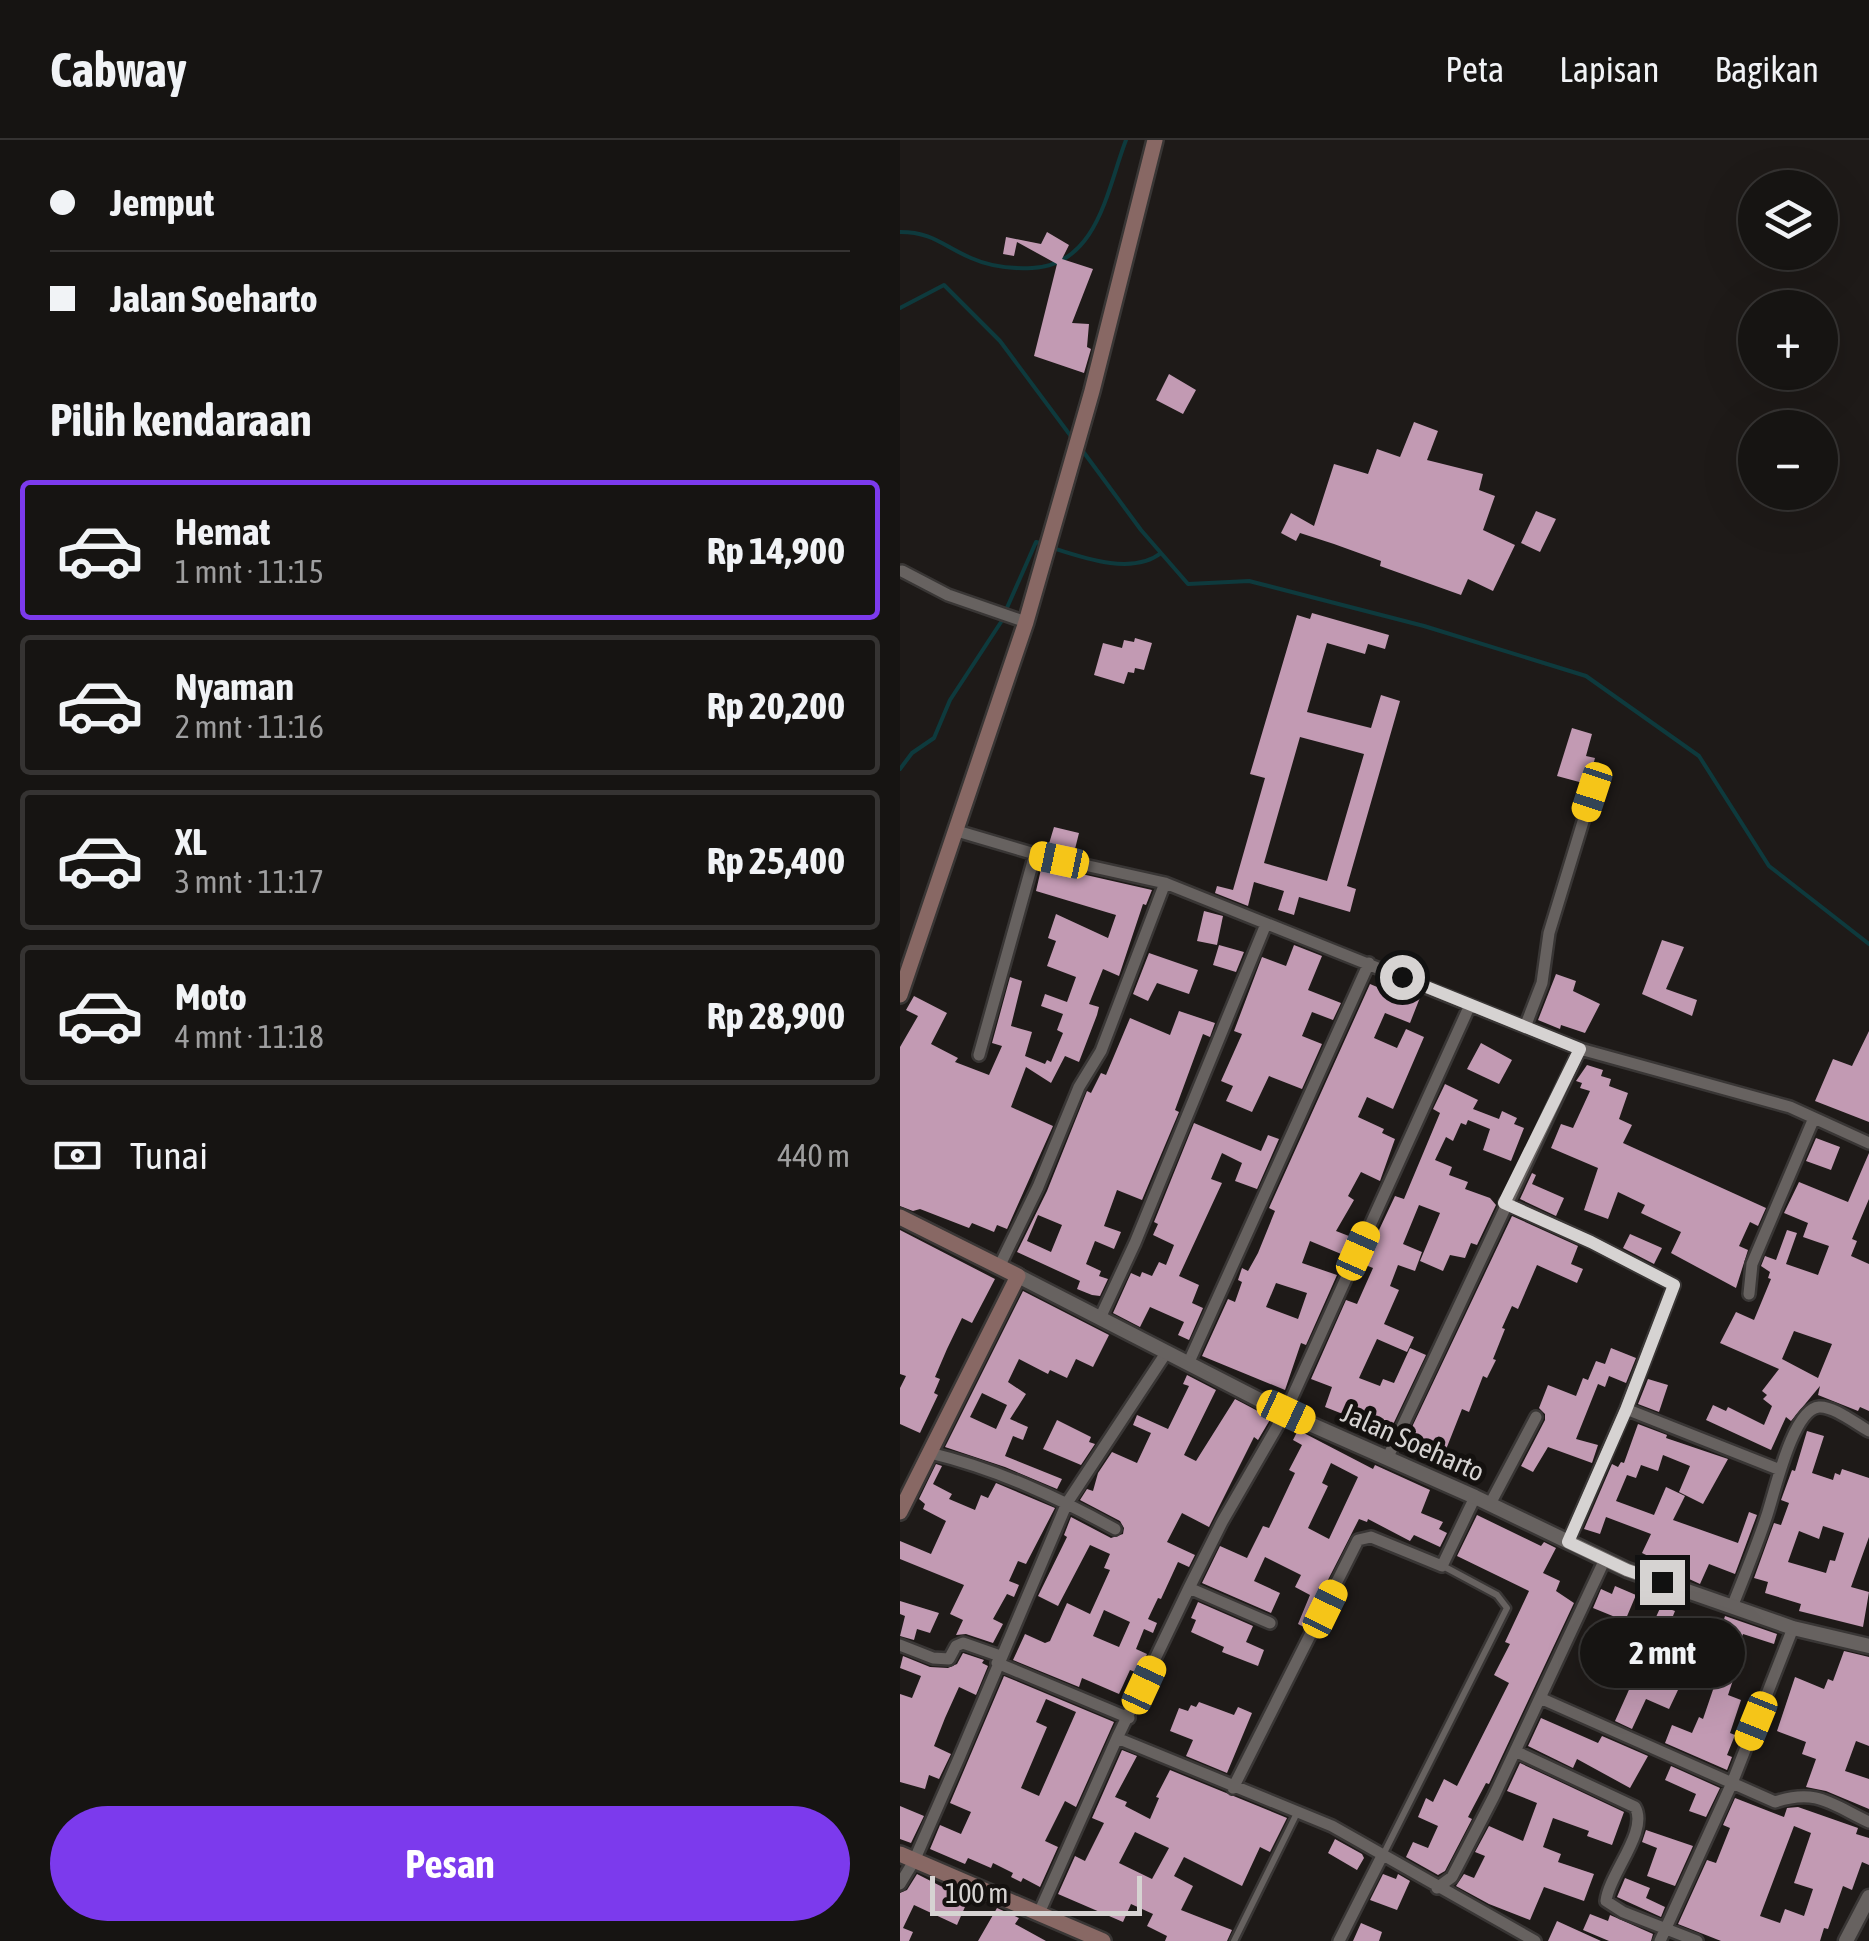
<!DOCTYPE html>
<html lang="id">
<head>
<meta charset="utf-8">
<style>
  :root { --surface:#161412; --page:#1f1d1b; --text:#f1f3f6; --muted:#9e9e9f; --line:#353332; --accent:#7c3aed }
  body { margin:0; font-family:"Asap Condensed",sans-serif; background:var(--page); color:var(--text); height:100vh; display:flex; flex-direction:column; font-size:38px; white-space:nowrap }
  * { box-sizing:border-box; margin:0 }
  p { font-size:32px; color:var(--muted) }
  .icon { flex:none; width:55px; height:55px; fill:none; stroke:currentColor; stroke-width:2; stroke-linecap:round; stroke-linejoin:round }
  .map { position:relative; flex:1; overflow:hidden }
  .side { display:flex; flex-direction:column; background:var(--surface); width:900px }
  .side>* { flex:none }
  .guide { display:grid; align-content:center; height:220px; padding:0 50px; background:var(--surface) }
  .controls { position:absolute; left:838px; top:30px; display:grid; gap:20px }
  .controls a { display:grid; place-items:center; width:100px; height:100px; border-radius:50%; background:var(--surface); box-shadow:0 10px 40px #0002,0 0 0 2px var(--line); font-size:50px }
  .scale { position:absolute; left:30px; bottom:25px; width:212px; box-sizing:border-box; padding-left:10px; border:5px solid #d6d3d2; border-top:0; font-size:28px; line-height:35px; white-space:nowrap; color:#d6d3d2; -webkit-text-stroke:8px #14110f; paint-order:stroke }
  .end { position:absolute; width:45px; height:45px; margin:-22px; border:12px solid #d6d3d2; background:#111; box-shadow:0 0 0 5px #111 }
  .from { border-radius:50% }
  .bubble { position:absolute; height:70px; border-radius:35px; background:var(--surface); box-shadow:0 10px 40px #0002,0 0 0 2px var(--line); font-size:32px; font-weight:700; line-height:70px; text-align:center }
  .car { position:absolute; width:30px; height:60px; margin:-30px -15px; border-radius:12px; box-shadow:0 0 8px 2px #0007; background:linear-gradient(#f5c518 24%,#345 0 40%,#f5c518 0 76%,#345 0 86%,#f5c518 0) }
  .guide b { display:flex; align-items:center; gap:35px; height:95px; font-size:38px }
  .guide b+b { border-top:2px solid var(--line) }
  .guide i { width:25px; height:25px; background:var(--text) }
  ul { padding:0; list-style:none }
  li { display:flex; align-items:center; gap:30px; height:140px; margin:0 20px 15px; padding:0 30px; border:5px solid var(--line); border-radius:10px }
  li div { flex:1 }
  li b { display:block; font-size:38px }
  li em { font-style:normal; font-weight:700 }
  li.active { border-color:var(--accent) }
  li>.icon { width:90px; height:90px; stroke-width:1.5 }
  h2 { padding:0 50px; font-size:45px; line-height:120px }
  .pay { display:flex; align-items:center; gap:25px; height:110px; padding:0 50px; font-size:38px }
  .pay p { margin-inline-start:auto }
  .cta { display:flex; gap:20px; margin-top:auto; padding:20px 50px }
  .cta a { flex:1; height:115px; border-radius:60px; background:var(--accent); color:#fff; font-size:40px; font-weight:700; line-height:115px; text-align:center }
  header { display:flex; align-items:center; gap:60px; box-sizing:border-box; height:140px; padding:0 50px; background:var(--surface); border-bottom:2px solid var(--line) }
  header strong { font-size:48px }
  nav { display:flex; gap:55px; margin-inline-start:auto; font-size:35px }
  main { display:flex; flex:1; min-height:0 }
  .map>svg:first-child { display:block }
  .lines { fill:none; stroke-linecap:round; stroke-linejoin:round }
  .stream { stroke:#0e3a3d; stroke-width:4 }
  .building { fill:#c29ab3; fill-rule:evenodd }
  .service-casing { stroke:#393635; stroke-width:11 }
  .minor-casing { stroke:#393635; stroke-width:16 }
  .tertiary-casing { stroke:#393635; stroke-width:19 }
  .secondary-casing { stroke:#393635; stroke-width:20 }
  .service { stroke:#676260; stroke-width:6 }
  .minor { stroke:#676260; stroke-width:11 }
  .tertiary { stroke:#676260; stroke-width:14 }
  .secondary { stroke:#886864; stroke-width:15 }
  .route { stroke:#d6d3d2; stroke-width:12 }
  .labels { text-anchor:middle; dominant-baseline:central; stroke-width:10; stroke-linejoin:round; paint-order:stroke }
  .street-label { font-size:28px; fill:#d6d3d2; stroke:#14110f }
</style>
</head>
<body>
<header>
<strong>Cabway</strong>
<nav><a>Peta</a><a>Lapisan</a><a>Bagikan</a></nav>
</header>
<main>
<section class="side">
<div class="guide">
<b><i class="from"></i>Jemput</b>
<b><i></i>Jalan Soeharto</b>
</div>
<h2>Pilih kendaraan</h2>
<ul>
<li class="active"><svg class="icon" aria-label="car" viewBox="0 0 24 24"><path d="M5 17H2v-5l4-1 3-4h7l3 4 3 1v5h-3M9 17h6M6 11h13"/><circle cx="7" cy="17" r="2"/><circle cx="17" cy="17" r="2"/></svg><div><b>Hemat</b><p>1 mnt · 11:15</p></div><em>Rp 14,900</em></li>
<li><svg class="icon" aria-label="car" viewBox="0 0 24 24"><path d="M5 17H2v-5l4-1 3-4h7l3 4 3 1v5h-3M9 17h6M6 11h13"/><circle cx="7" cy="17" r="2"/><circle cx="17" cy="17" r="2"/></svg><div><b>Nyaman</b><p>2 mnt · 11:16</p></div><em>Rp 20,200</em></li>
<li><svg class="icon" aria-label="car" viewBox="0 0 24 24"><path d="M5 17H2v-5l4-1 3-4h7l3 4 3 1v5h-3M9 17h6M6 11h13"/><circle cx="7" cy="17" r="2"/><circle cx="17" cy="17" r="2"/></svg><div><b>XL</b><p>3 mnt · 11:17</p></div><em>Rp 25,400</em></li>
<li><svg class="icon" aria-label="car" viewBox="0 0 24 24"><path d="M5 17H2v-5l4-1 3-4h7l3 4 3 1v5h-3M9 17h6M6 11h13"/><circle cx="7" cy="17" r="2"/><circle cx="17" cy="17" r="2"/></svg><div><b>Moto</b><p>4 mnt · 11:18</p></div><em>Rp 28,900</em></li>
</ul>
<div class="pay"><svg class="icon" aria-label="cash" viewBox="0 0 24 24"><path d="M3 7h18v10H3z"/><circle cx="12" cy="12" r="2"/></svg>Tunai<p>440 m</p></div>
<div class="cta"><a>Pesan</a></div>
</section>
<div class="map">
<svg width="969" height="1801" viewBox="0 0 969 1801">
  <rect width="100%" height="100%" fill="#1e1a18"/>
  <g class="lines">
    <path class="stream" d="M0 92C33 92 43 106 71 118 91 127 111 129 132 128 198 125 207 49 226 0
      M0 168 44 145 100 201 173 299
      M182 310 241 390 288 444 349 441 524 486 686 536 799 616 869 726 969 804
      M150 407C181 417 232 436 261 413
      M106 470 136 402 141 403
      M0 629 12 613 34 598 50 560 103 479"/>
  </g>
  <path class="building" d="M147 92 169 105 162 119 193 129 172 183 189 184 187 207 191 209 184 233 134 216 157 124 117 102 114 116 103 114 106 97 141 104Z
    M269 234 296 250 283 274 256 260Z
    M514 282 538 291 527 320 583 334 579 350 595 356 583 390 615 405 593 451 568 439 561 455 480 426 481 421 434 404 400 393 396 401 381 393 391 373 414 386 434 324 468 334 477 309 500 317Z
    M636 371 656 379 640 412 621 403Z
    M412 473 489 495 485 509 468 504 465 514 427 503 407 572 471 588 481 555 500 561 447 746 456 749 450 772 399 757 394 775 378 770 384 751 354 742 348 766 315 753 317 746 333 750 365 638 350 634 397 475 410 479ZM400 597 464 614 427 741 364 723Z
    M235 498 252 503 244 530 235 528 234 533 228 532 224 544 194 535 203 503 222 508 224 500 234 502Z
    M672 588 692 594 686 616 695 618 690 637 685 636 683 643 657 636Z
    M154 687 179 693 174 713 148 707Z
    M142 725 252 750 246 765 243 764 219 836 203 829 189 864 199 867 197 875 179 922 165 916 151 943 126 927 111 967 153 986 107 1089 97 1085 94 1092 72 1083 69 1088 20 1069 13 1071 0 1066V907L18 876 6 870 14 856 47 873 31 904 58 918 55 922 89 935 102 906 92 903 110 837 122 841 111 886 132 892 125 916 145 924 147 920 151 922 163 893 157 890 163 874 141 866 145 854 167 862 176 837 147 826 156 801 148 798 156 774 208 798 216 775 136 751Z
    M304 771 323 776 317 805 297 801Z
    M762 800 784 807 766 849 797 860 792 876 742 854Z
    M319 805 344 812 336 832 313 825Z
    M394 805 422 816 408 850 441 863 433 880 412 872 402 896 422 904 402 949 369 936 352 972 326 961 333 946 321 941 342 894 334 891 362 817 386 826Z
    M249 813 298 830 289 854 257 843 248 861 233 854Z
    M656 834 676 841 673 851 700 864 685 893 661 885 660 889 638 880Z
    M470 844 482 849 484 844 500 852 502 848 521 855 510 883 485 873 474 898 497 908 506 889 524 897 493 969 467 957 458 977 484 989 482 993 495 999 480 1041 461 1032 448 1056 454 1060 436 1091 454 1098 446 1116 410 1101 402 1123 437 1135 406 1205 401 1203 385 1250 302 1216 328 1159 335 1162 342 1142 338 1140 342 1128 348 1131 358 1113 375 1071 369 1068ZM376 1143 407 1153 398 1179 366 1167Z
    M279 871 315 883 310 897 303 894 275 970 279 972 242 1060 217 1050 204 1086 221 1092 214 1109 195 1101 186 1124 201 1131 199 1136 208 1139 200 1156 192 1155 177 1149 180 1141 117 1112 147 1051 187 951 191 953 201 933 206 935 230 878 270 895ZM138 1075 162 1085 151 1112 127 1101Z
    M969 891V982L915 961 933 919 952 926Z
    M581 903 612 920 599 944 567 929Z
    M687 925 703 930 701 936 711 939 709 946 728 953 719 979 732 985 723 1003 866 1068 858 1086 850 1082 839 1106 848 1110 836 1148 771 1113 781 1092 741 1073 745 1065 718 1052 708 1079 684 1070 698 1028 651 1008 661 984 673 988 690 951 680 948 682 943 676 941Z
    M545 944 578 960 573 969 599 979 602 971 617 978 614 984 624 988 611 1021 583 1010 590 989 568 980 566 985 561 983 553 1001 546 997 535 1020 552 1027 549 1035 568 1042 565 1049 590 1058 596 1065 577 1105 571 1103 565 1118 550 1115 543 1131 520 1121 540 1073 519 1065 503 1104 522 1112 515 1131 498 1125 490 1146 499 1150 484 1184 514 1197 507 1212 477 1199 459 1238 480 1246 483 1239 494 1243 510 1208 526 1215 488 1295 463 1286 461 1291 450 1287 453 1278 425 1267 432 1247 411 1239 446 1160 457 1164 473 1128 463 1124 495 1056 504 1059 540 973 533 969Z
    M294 983 361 1011 368 995 379 999 357 1049 335 1041 342 1023 322 1013 311 1039 322 1043 279 1136 299 1145 292 1163 303 1168 289 1200 278 1195 284 1182 250 1167 240 1187 213 1173 231 1133 240 1137 242 1132 252 1136 259 1122 266 1125 274 1105 253 1095 258 1084 254 1082Z
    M916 998 940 1007 931 1030 906 1021Z
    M969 1013V1059L952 1099 957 1101 951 1116 969 1124V1271L960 1267 958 1271 918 1255 920 1246 891 1281 886 1277 871 1310 806 1280 813 1265 826 1271 828 1267 864 1285 872 1266 863 1259 867 1255 862 1251 879 1229 820 1203 836 1172 854 1180 871 1139 868 1138 870 1132 861 1126 865 1116 876 1120 887 1090 897 1093 886 1124 918 1135 929 1106 903 1097 908 1083 884 1073 899 1042 948 1062ZM894 1191 932 1204 918 1238 882 1219Z
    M632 1033 636 1035 632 1044 664 1058 656 1076 620 1059Z
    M612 1076 678 1106 671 1124 683 1129 677 1143 637 1125 618 1169 612 1166 602 1188 605 1189 593 1219 596 1220 587 1238 583 1236 569 1272 562 1269 545 1312 515 1301 512 1310 503 1306Z
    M0 1090 95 1139 72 1183 62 1178 47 1209 35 1237 40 1239 34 1253 38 1255 20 1293 0 1284V1248L6 1236 0 1234Z
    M730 1094 762 1108 754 1124 723 1108Z
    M123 1151 209 1195 193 1227 176 1219 167 1238 150 1230 148 1234 119 1219 108 1242 126 1254 110 1279 128 1287 123 1300 113 1296 105 1316 162 1339 157 1349 105 1327 45 1307ZM82 1253 107 1265 96 1289 70 1277Z
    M711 1208 736 1218 726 1243 709 1236 705 1247 698 1244 676 1299 698 1305 692 1323 648 1307 633 1332 621 1326 645 1280V1274L639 1268 648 1245 676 1256 683 1238 688 1240 696 1221 705 1224Z
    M287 1235 316 1250 284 1315 296 1321 335 1259 371 1278 358 1300 354 1297 309 1387 282 1373 267 1402 295 1415 289 1427 278 1422 261 1459 258 1458 248 1479 257 1483 253 1493 244 1489 236 1509 247 1514 238 1533 230 1530 219 1554 182 1538 179 1547 113 1520 125 1494 145 1503 150 1501 167 1463 190 1474 210 1430 204 1428 210 1414 190 1405 158 1466 138 1456 167 1397 164 1395 171 1377 211 1398 223 1394 224 1388 220 1381 180 1360 187 1349 193 1351 198 1333 212 1312 237 1323 251 1293 233 1285 237 1275 268 1289 289 1246 283 1244ZM204 1470 230 1482 219 1507 193 1496Z
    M748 1239 768 1245 759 1272 738 1264Z
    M157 1280 191 1297 189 1302 195 1304 181 1325 143 1309Z
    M738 1284 767 1295 766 1298 828 1319 803 1364 779 1352 790 1326 763 1315 758 1331 741 1325 736 1338 727 1335 716 1361 754 1375 766 1347 785 1356 773 1380 838 1403 849 1372 857 1375 835 1434 809 1424 800 1444 763 1427 765 1424 742 1413 751 1394 706 1377 700 1394 684 1389 712 1324 718 1327 721 1322 724 1323Z
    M398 1290 473 1329 475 1325 530 1350 521 1373 543 1382 539 1389 547 1393 540 1407 514 1395 510 1401 468 1379 467 1382 459 1379 404 1487 398 1484 410 1455 395 1447 401 1435 365 1417 354 1441 380 1453 371 1473 302 1443 320 1406 347 1418 363 1386 369 1388 395 1333 389 1330 402 1305 393 1300ZM431 1323 458 1337 429 1399 408 1388 428 1346 422 1343Z
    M907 1291 924 1296 912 1333 933 1340 935 1333 940 1335 942 1329 969 1338V1397L951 1447 969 1452 963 1487 899 1471 901 1464 865 1453 868 1442 854 1438 874 1383 881 1385 889 1363 881 1360 892 1330 895 1331ZM923 1386 944 1393 935 1421 930 1420 926 1433 888 1422 899 1391 919 1399Z
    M36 1324 42 1326 33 1344 52 1354 49 1359 75 1370 81 1355 88 1358 96 1343 155 1368 126 1424 118 1421 109 1441 119 1445 114 1457 107 1454 93 1479 103 1484 93 1503 66 1494 56 1495 63 1480 50 1474 64 1445 0 1419V1401L31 1414 46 1381 23 1369 25 1364 19 1359Z
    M577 1375 641 1406 644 1402 656 1408 643 1433 660 1441 656 1451 674 1463 589 1644 586 1643 568 1677 572 1679 545 1731 538 1735 506 1717 513 1702 528 1708 538 1686 518 1677 526 1658 533 1662 544 1639 557 1646 609 1543 594 1535 610 1504 605 1502 629 1451 557 1416Z
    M715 1446 736 1455 725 1481 693 1468 701 1449 712 1454Z
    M0 1461 39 1473 30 1493 17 1489 14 1500 0 1496 5 1476 0 1474Z
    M298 1462 353 1486 346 1502 364 1510 358 1526 322 1512 324 1507 291 1492 296 1480 291 1478Z
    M761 1466 775 1471 773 1476 819 1495 825 1476 877 1494 874 1504 843 1494 834 1520 839 1522 828 1555 841 1560 830 1593 835 1595 827 1615 832 1617 827 1630 765 1603 772 1585 792 1593 799 1577 803 1579 816 1541 806 1538 814 1515 787 1505 779 1528 787 1531 769 1569 746 1559 732 1589 715 1581 732 1543 727 1541Z
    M944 1511 969 1517V1606L956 1601 945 1631 969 1639V1669L926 1651 906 1647 916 1619 902 1614 906 1602 877 1591 895 1537 924 1549 928 1539 933 1541Z
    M63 1513 84 1520 82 1523 88 1526 76 1555 59 1547 45 1578 34 1606 51 1614 39 1639 29 1635 25 1649 0 1642V1554L12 1558 21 1536 0 1528 3 1516 30 1527 48 1528 57 1524Z
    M104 1536 214 1582 176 1667 165 1661 145 1701 158 1707 140 1747 123 1738 121 1742 111 1737 113 1733 93 1723 91 1728 68 1718 65 1724 30 1709 40 1685 61 1694 71 1672 50 1663ZM146 1559 176 1572 139 1656 121 1648 147 1587 136 1582Z
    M299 1562 334 1575 338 1567 352 1573 327 1633 286 1616 293 1600 270 1591 279 1568 288 1571 291 1565 296 1567Z
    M641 1578 698 1603 702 1596 748 1616 730 1648 677 1619 673 1628 628 1606Z
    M222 1610 237 1616 215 1657 227 1662 225 1666 250 1679 259 1658 256 1657 270 1630 387 1678 370 1712 360 1707 342 1746 284 1717 274 1736 293 1746 281 1770 332 1790 327 1801H265L267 1796 247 1786 253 1774 231 1764 223 1782 158 1754 175 1716 185 1721 204 1683 192 1678ZM235 1692 269 1708 252 1739 219 1723Z
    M620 1623 724 1672 712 1705 687 1696 689 1691 653 1678 643 1707 661 1714 658 1722 694 1734 684 1761 644 1747 630 1780 589 1764 556 1746 564 1734 574 1738 585 1716 575 1712 589 1686 623 1701 637 1663 607 1651Z
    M771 1626 820 1648 806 1677 789 1671 796 1654 765 1640Z
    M835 1658 884 1677 887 1668 898 1667 958 1688 956 1694 969 1698V1725L962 1722 952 1750 943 1746 928 1789 924 1788 920 1801H821L778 1784 807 1720 816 1723 830 1688 823 1685ZM894 1686 911 1693 894 1743 913 1749 904 1776 885 1769 880 1783 860 1776Z
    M0 1666 24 1676 11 1703 0 1699Z
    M746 1690 793 1706 775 1746 747 1736 757 1708 742 1702Z
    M435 1699 462 1714 464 1718 457 1730 428 1713Z
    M17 1734 68 1760 57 1785 14 1765 3 1788 13 1792 9 1801H0V1753L7 1750Z
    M483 1734 496 1739 498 1734 510 1741 497 1770 470 1760Z
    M725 1738 750 1748 746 1758 765 1767 761 1777 717 1757Z
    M97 1768 119 1778 115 1784 146 1801H78Z
    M690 1774 708 1781 710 1775 753 1794 751 1801H709L683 1790Z
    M657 1781 701 1801H648Z
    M461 1783 482 1792 479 1801H453Z"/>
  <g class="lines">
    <defs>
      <path id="service" d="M484 1713 607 1468 597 1455 543 1426
        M334 1801 397 1673"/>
      <path id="minor" d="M2 431 48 455 126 482
        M57 691 135 714 265 743 680 909 890 967 969 1003
        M625 887 642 843 649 793 692 652
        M79 915 135 714
        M605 1063 691 1102 774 1145 726 1269 668 1402
        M99 1127 138 1047 179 947 201 911 265 743
        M849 1154 852 1124 914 978
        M201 1176 235 1103 366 784
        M288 1224 469 823
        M726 1269 880 1330
        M30 1313C96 1329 155 1356 215 1389
        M487 1319 680 909
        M590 1364 636 1277
        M289 1448 370 1483
        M832 1467C844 1437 856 1408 866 1378 874 1356 892 1269 919 1267 934 1266 956 1284 969 1291
        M0 1505 33 1518 49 1519 56 1506 63 1503 100 1516
        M97 1523 229 1578
        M640 1558 875 1662C916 1648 931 1664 969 1682
        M217 1598 432 1686 635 1801
        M615 1611 735 1667C749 1691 709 1734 706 1761L723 1772 797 1801
        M333 1648 458 1400 471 1397 542 1426 575 1357
        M0 1744 14 1721 59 1618 167 1363 266 1213
        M537 1748 552 1737 594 1656 705 1419
        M139 1773 217 1598 289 1448 322 1382 385 1273 570 865
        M439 1801 482 1716
        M760 1801 832 1643 893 1488"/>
      <path id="tertiary" d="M118 1136 385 1273 575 1357 727 1430 893 1488 969 1506
        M946 1801 969 1757"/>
      <path id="secondary" d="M0 855 126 482 192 251 255 0
        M0 1077 118 1136 0 1372
        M0 1714 203 1801"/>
    </defs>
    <use href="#service" class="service-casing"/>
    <use href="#minor" class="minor-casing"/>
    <use href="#tertiary" class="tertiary-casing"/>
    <use href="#secondary" class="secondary-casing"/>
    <use href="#service" class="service"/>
    <use href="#minor" class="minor"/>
    <use href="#tertiary" class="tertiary"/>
    <use href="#secondary" class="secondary"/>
  </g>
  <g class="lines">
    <path class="route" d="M502 837 680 909 604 1063 691 1102 774 1145 726 1270 668 1402 727 1430 762 1442"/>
  </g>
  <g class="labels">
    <g class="street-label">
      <text transform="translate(513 1302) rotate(24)">Jalan Soeharto</text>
    </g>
  </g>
</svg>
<div class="controls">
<a><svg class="icon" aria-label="layers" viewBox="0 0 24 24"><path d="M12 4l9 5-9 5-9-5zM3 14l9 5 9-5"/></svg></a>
<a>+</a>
<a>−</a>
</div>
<div class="scale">100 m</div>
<i class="end from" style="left:502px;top:837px"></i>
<i class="end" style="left:762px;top:1442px"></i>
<div class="bubble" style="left:680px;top:1478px;width:165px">2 mnt</div>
<i class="car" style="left:692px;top:652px;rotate:198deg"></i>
<i class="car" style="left:159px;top:720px;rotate:282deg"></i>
<i class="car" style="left:458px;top:1111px;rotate:24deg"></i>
<i class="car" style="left:386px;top:1272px;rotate:115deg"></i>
<i class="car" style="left:425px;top:1469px;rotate:26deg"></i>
<i class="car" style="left:244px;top:1545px;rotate:25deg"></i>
<i class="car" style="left:856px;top:1581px;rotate:202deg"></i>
</div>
</main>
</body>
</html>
